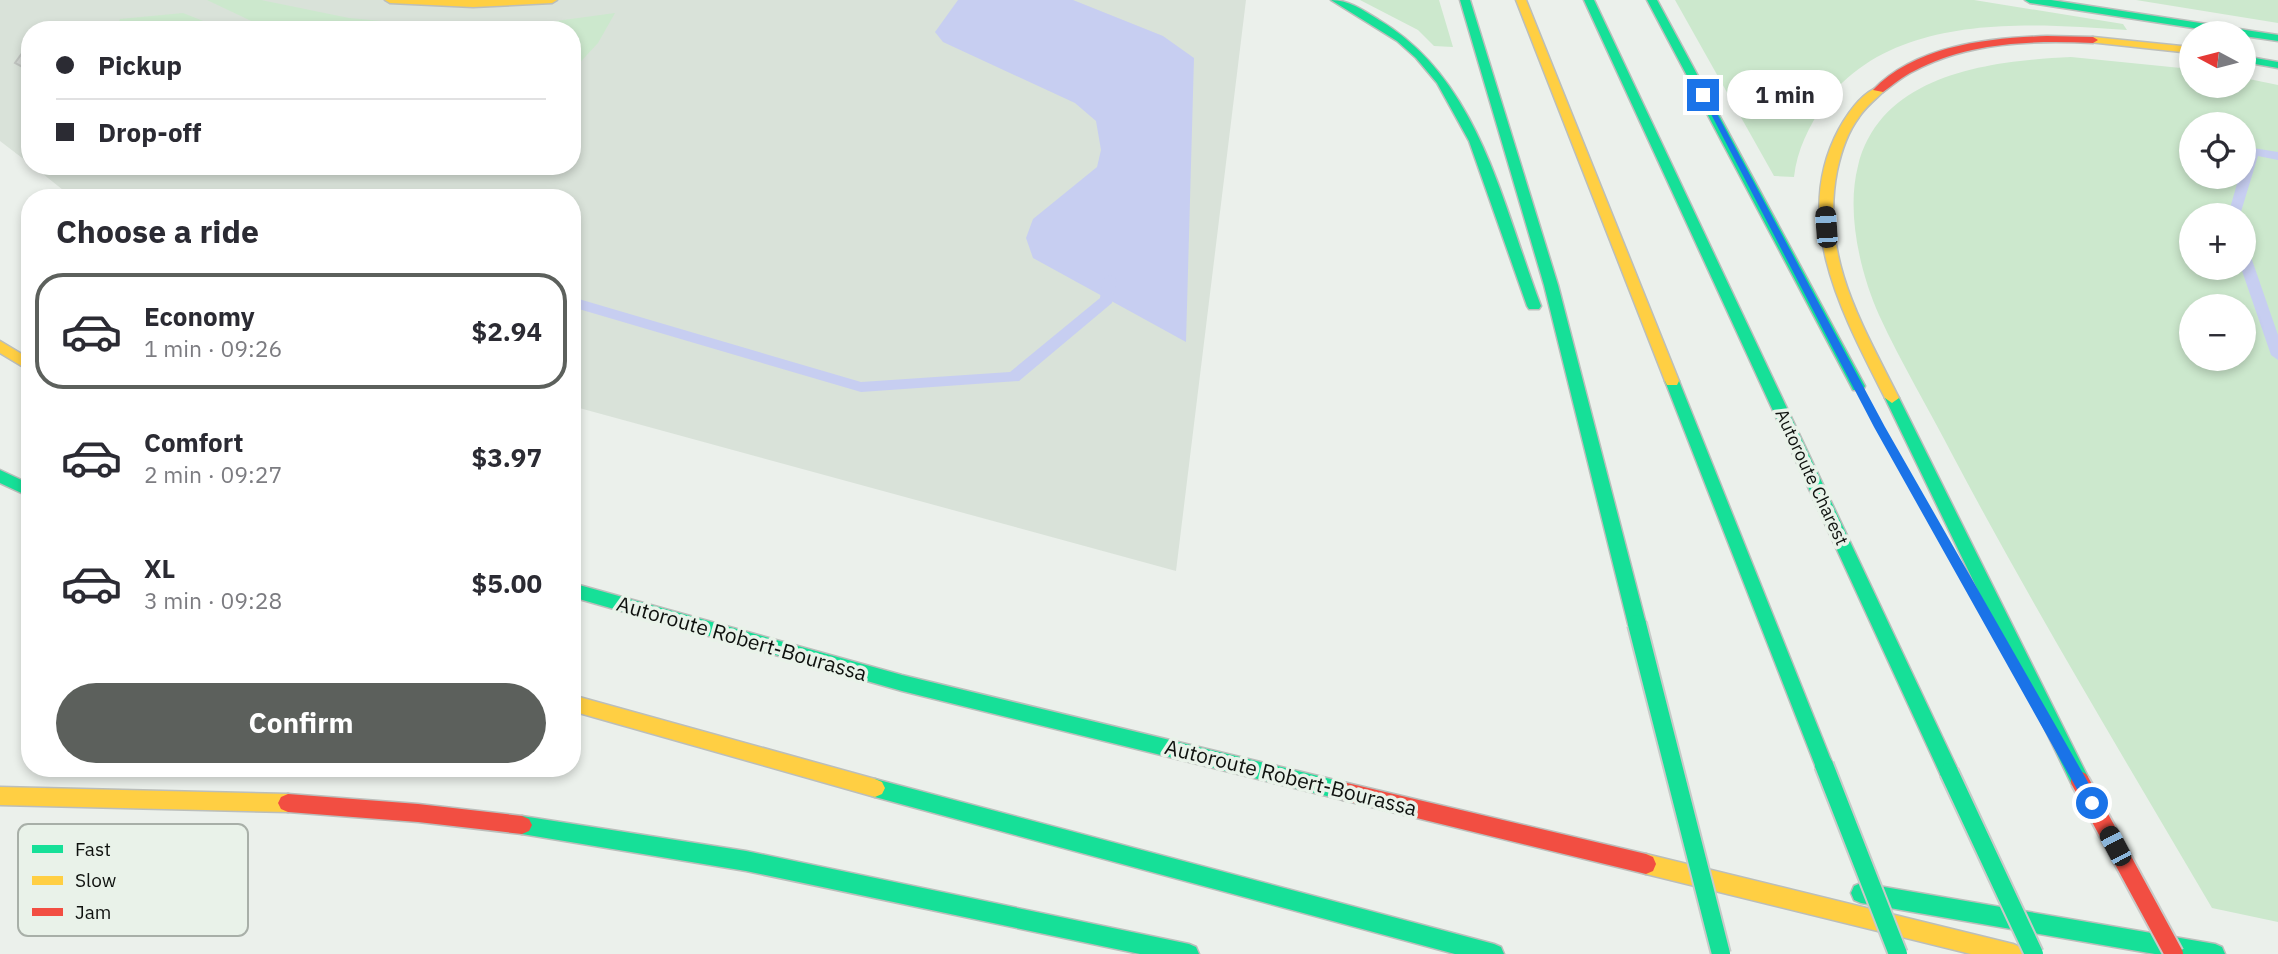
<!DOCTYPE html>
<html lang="en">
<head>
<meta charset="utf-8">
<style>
  :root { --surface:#fff; --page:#f2f2f3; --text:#2b2b33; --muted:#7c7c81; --line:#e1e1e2; --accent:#5c605c }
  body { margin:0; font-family:"IBM Plex Sans",sans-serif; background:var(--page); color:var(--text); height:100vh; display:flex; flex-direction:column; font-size:26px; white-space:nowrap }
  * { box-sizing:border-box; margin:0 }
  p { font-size:23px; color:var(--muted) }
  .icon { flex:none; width:38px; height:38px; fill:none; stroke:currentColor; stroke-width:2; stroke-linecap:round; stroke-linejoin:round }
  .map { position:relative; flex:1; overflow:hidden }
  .details { position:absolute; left:21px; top:189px; width:560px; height:588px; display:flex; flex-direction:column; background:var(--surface); border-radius:28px; box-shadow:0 4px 10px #0003 }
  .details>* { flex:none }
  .top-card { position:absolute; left:21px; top:21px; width:560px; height:154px; border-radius:28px; box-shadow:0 4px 10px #0003; display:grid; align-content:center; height:154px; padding:0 35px; background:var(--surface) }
  .needle { width:46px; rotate:277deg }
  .fabs { position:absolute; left:2179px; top:21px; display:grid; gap:14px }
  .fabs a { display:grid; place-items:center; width:77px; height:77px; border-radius:50%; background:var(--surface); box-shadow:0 4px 10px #0003; font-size:35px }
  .end { position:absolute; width:32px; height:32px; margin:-16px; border:9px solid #1a73e8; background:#fff; box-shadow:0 0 0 4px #fff }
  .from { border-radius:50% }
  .bubble { position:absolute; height:49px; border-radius:24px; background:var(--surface); box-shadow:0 4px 10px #0003; font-size:23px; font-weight:800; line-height:49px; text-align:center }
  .car { position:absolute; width:21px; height:42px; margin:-21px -10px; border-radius:9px; box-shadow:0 0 5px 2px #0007; background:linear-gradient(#222 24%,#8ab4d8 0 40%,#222 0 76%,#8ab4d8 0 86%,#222 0) }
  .top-card b { display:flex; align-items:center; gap:24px; height:66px; font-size:26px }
  .top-card b+b { border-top:2px solid var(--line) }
  .top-card i { width:18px; height:18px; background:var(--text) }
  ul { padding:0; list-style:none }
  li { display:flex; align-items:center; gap:21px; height:116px; margin:0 14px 10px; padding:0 21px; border:4px solid transparent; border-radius:28px }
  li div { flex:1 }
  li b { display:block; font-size:26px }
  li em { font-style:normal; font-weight:800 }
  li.current { border-color:var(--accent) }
  li>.icon { width:63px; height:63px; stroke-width:1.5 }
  h2 { padding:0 35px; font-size:32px; line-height:84px }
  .primary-button { display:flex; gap:14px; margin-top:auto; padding:14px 35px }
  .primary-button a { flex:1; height:80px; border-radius:42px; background:var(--accent); color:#fff; font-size:28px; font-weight:800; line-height:80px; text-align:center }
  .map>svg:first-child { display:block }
  .built { fill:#d9e2d9 }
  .green { fill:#cce8cd; fill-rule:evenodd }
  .water { fill:#c7cef1 }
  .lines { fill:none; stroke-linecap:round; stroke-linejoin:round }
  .stream { fill:#c7cef1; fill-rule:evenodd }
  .building { fill:#d4d8d4; stroke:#c1c5c1; stroke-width:2 }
  .fast-casing { stroke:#bbbebb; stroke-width:3 }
  .slow-casing { stroke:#bbbebb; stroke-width:3 }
  .jam-casing { stroke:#bbbebb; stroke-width:3 }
  .fast { fill:#16e098; fill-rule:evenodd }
  .slow { fill:#ffcf43; fill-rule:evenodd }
  .jam { fill:#f24e42; fill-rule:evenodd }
  .fast-bridge-casing { stroke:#c8cac8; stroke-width:22; stroke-linecap:butt }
  .jam-bridge-casing { stroke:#c8cac8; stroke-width:22; stroke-linecap:butt }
  .fast-bridge { stroke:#16e098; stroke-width:18 }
  .jam-bridge { stroke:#f24e42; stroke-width:18 }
  .route { fill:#1a73e8 }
  .labels { text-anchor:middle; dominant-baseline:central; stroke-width:7; stroke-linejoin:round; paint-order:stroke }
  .street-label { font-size:18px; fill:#0f120f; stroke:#e9f2e9 }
  .near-street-label { font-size:21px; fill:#0f120f; stroke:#e9f2e9 }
  .key { fill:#e9f2e9; stroke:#a8afa8; stroke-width:2 }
  .key-label { font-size:19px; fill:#0f120f }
</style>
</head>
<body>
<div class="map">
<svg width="2278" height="954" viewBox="0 0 2278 954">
  <rect width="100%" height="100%" fill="#ebf0eb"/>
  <path class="built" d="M0 0H1246L1176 571 572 406V198H73L33 166H572V30H30V164L0 141Z"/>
  <path class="green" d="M207 0H261L349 18 426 25 422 30H270Z
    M1360 0H1439L1453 47 1434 46 1418 30Z
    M1675 0H1974L2123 24 2127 30C2027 23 1891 12 1824 104 1809 126 1797 150 1794 177L1774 176Z
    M2136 0H2278V23Z
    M183 13 226 30H179L168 24 115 30 120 19Z
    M615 13 598 43 572 71V30H483L487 25 556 21Z
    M2071 57 2191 69V86H2244V78L2278 85V922L2212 908C2124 758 2034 609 1953 456 1929 409 1901 363 1879 315 1860 272 1846 212 1858 166 1881 73 1991 61 2071 57ZM2191 124H2244V177H2191ZM2191 215H2244V268H2191ZM2191 306H2244V359H2191Z"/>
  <path class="water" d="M958 0H1073L1163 36 1194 58 1186 342 1033 258 1026 238 1033 219 1097 167 1101 150 1096 121 1075 103 943 42 935 32Z"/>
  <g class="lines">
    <path class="stream" d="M2253 148 2278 152V160L2258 156 2240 215H2228L2239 177H2244L2247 152Z
      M2244 253 2251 257 2278 335V360L2271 355 2241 268H2244Z
      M1110 275 1117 279 1112 303 1019 381 861 392 572 307V297L861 382 1010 372 1100 298 1103 279Z"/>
  </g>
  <path class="building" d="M168 24 179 30H117Z
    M30 42V71L15 63Z"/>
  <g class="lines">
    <defs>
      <path id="fast" d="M1331 0C1349 0 1363 10 1379 20 1480 80 1502 204 1541 306L1539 309H1529L1527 306 1469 141 1437 83 1416 58 1397 41Z
        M1460 0H1470L1558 285 1646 624 1643 629 1637 631 1631 629 1628 624 1544 285Z
        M1584 0H1594L1956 766 1958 772 1956 778 1949 781 1942 778Z
        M1647 0H1657L1865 386 1863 390H1853L1851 386Z
        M2025 0H2051L2278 35V41L2244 36V33H2226L2030 3Z
        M2244 56 2278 62V68L2244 62Z
        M1672 376 1679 381 1833 765 1831 771 1824 774 1817 771 1815 765 1665 381Z
        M1892 393 1899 398 2087 775 2090 781 2087 787 2080 790 2073 787 1885 398Z
        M0 470 30 484V497L0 483Z
        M572 583 902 675 1343 782 1350 785 1353 791 1350 797 1343 800 902 691 572 597Z
        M875 779 1494 944 1501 947 1504 954H1455L875 797 868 794 865 788 868 782Z
        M522 816 746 851 1189 944 1196 947 1199 954H1140L746 871 522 834 515 831 512 825 515 819Z
        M1861 883 2215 944 2222 947 2225 954H2155L1861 903 1854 900 1851 893 1854 886Z"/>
      <path id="slow" d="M385 0H557L552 3 473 7 390 3Z
        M1516 0H1526L1679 381 1677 385H1667L1665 381Z
        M2093 37 2191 47V53L2089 42V38Z
        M1879 87 1885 90C1876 99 1866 106 1859 117 1847 133 1841 152 1837 171 1820 257 1862 324 1899 398L1892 403 1885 398C1843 315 1790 220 1839 129 1848 113 1861 93 1879 87Z
        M0 341 30 359V371L0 353Z
        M572 695 875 779 882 782 885 788 882 794 875 797 572 711Z
        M0 787 288 794 295 797 298 803 295 809 288 812 0 805Z
        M1646 854 2013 944 2020 947 2023 954H1971L1646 874 1639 871 1636 864 1639 857Z"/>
      <path id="jam" d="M2047 36 2093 37 2098 40 2093 43C2033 40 1968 42 1914 71 1903 76 1893 85 1883 92L1873 90C1916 45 1989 38 2047 36Z
        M1343 782 1646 854 1653 857 1656 864 1653 871 1646 874 1343 800 1336 797 1333 791 1336 785Z
        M288 794 418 804 522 816 529 819 532 825 529 831 522 834 418 822 288 812 281 809 278 803 281 797Z"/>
    </defs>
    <use href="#fast" class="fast-casing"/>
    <use href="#slow" class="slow-casing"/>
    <use href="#jam" class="jam-casing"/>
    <use href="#fast" class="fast"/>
    <use href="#slow" class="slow"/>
    <use href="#jam" class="jam"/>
    <defs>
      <path id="fast-bridge" d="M1637 624 1721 954
        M1824 765 1898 954
        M1949 772 2034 954"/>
      <path id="jam-bridge" d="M2080 781 2174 954"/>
    </defs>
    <use href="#fast-bridge" class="fast-bridge-casing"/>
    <use href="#jam-bridge" class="jam-bridge-casing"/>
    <use href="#fast-bridge" class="fast-bridge"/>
    <use href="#jam-bridge" class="jam-bridge"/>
  </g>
  <path class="route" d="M1700 93 1707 95 1885 427 2097 798V807H2087L1874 427Z"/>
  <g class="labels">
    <g class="street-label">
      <text transform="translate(1812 477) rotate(65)">Autoroute Charest</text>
    </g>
    <g class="near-street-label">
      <text transform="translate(742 638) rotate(16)">Autoroute Robert-Bourassa</text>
      <text transform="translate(1291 777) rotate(14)">Autoroute Robert-Bourassa</text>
    </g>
  </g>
  <rect x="18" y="824" width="230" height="112" rx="10" class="key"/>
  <rect x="32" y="845" width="31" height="8" fill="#16e098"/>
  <rect x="32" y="876" width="31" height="9" fill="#ffcf43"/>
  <rect x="32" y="908" width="31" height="8" fill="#f24e42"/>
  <g class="key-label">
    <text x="75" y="856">Fast</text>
    <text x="75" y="887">Slow</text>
    <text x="75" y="919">Jam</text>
  </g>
</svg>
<div class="fabs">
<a><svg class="needle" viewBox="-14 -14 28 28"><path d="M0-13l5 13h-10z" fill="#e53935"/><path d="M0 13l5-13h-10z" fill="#7c7c81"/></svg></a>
<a><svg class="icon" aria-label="locate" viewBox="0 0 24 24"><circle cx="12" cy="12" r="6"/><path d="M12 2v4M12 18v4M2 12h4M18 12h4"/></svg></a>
<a>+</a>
<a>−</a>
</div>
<i class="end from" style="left:2092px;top:803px"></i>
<i class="end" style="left:1703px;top:95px"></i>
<div class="bubble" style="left:1727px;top:70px;width:116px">1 min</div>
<i class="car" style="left:1826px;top:227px;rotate:356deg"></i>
<i class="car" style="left:2115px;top:846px;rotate:332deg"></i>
<div class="top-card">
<b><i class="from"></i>Pickup</b>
<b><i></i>Drop-off</b>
</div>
<section class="details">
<h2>Choose a ride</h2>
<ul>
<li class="current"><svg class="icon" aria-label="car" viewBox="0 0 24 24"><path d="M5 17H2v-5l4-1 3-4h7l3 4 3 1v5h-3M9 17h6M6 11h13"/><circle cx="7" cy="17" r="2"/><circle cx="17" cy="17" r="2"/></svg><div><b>Economy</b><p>1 min · 09:26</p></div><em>$2.94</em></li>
<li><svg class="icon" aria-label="car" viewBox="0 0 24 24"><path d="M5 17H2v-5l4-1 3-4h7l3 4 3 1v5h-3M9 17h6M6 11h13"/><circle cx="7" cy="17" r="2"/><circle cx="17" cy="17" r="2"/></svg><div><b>Comfort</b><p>2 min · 09:27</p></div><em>$3.97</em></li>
<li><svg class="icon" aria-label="car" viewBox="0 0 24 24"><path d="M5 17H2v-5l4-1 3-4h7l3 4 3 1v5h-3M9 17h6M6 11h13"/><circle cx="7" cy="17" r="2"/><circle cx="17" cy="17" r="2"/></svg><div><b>XL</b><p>3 min · 09:28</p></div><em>$5.00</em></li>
</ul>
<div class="primary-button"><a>Confirm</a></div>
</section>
</div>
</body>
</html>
